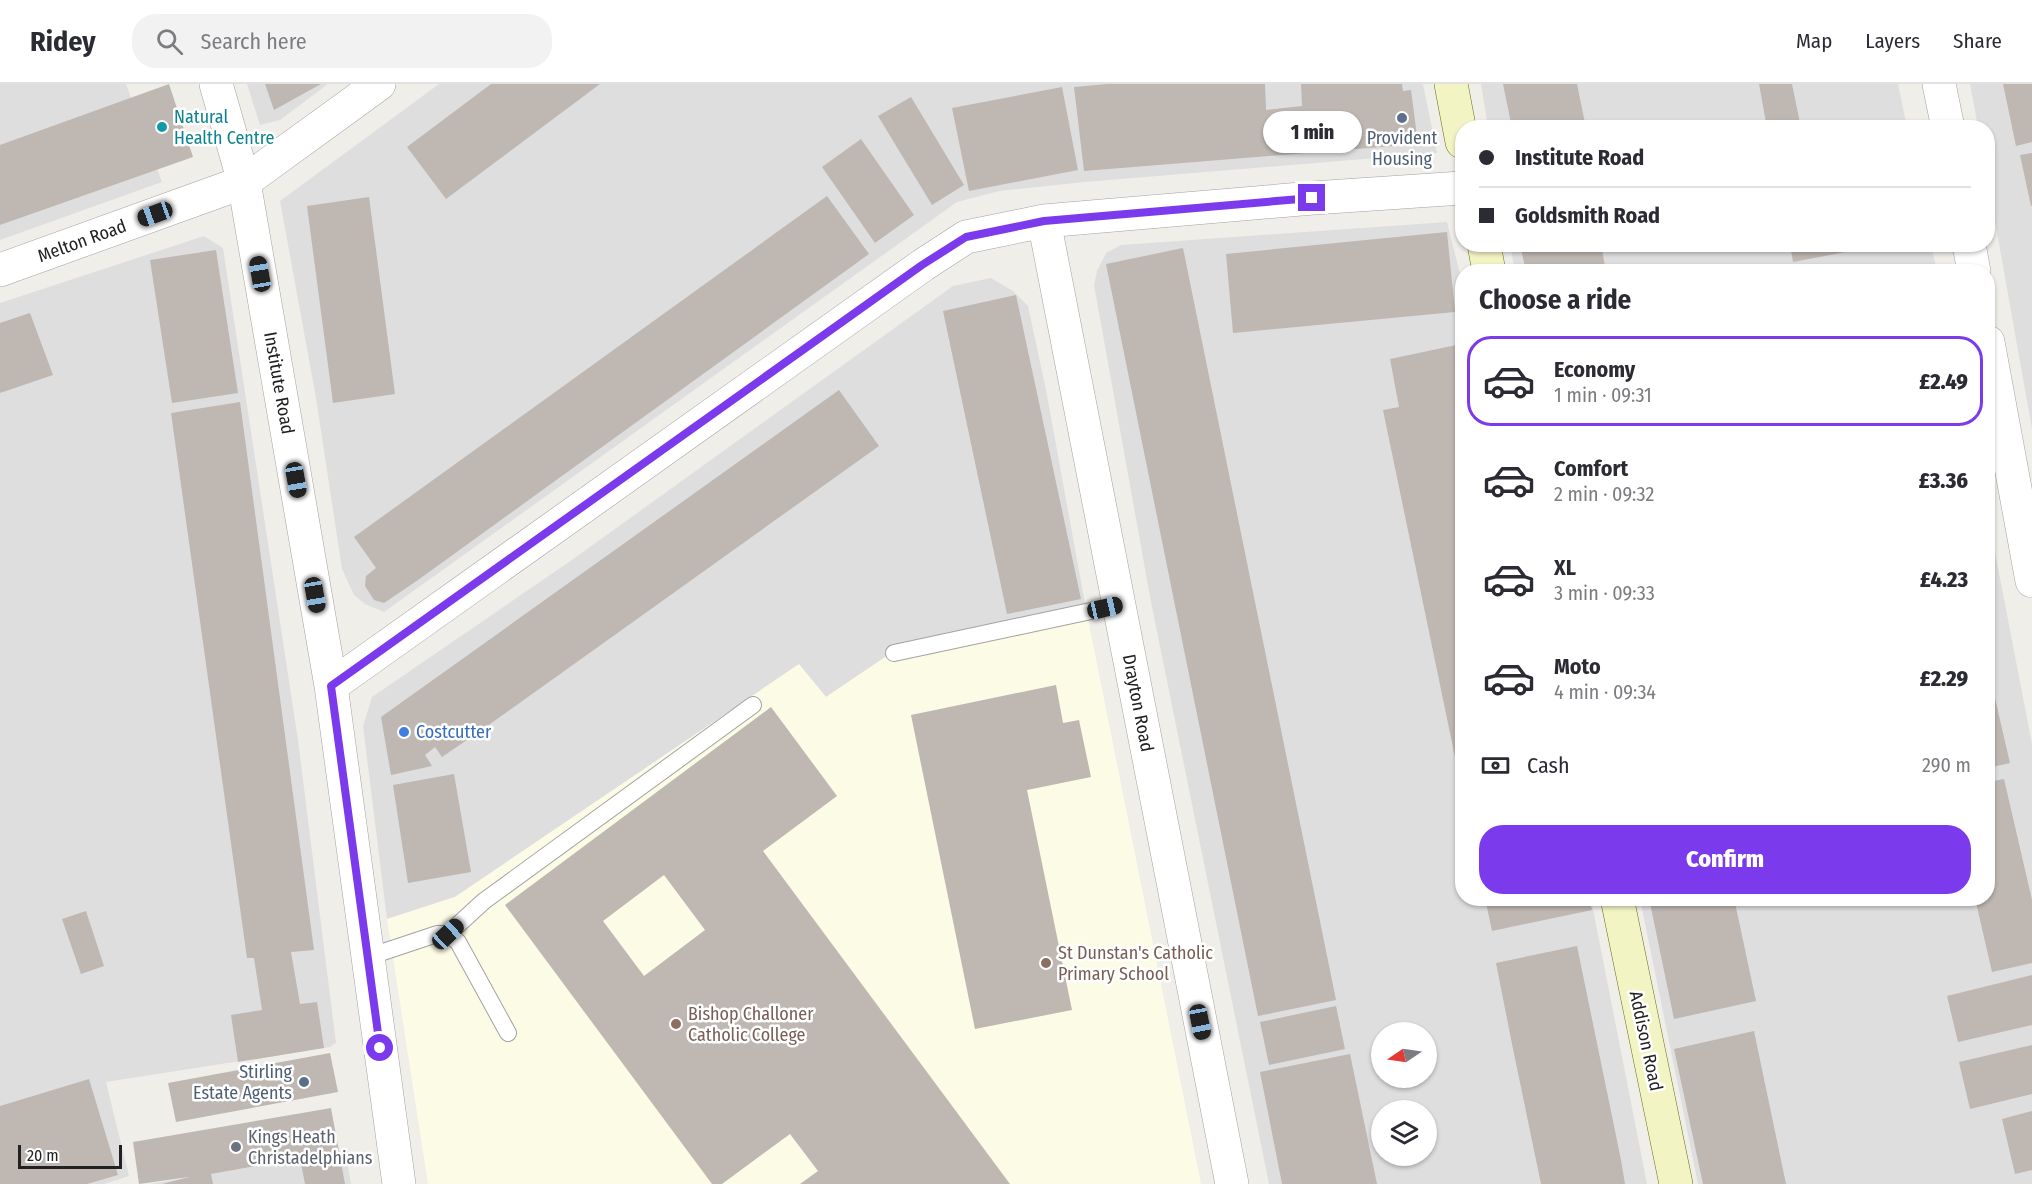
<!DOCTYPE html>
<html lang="en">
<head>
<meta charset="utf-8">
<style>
  :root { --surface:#fff; --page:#f2f2f3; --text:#2b2b33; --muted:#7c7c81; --line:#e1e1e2; --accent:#7c3aed }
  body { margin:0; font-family:"Fira Sans Condensed",sans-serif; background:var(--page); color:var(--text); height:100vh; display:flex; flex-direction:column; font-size:22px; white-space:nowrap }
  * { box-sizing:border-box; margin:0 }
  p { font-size:20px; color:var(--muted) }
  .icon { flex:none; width:33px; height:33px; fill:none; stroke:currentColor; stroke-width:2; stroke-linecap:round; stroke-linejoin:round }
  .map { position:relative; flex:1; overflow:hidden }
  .side { position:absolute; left:1455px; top:180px; width:540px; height:642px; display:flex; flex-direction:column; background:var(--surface); border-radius:24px; box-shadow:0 2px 4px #0004 }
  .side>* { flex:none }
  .top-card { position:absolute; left:1455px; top:36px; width:540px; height:132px; border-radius:24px; box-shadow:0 2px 4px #0004; display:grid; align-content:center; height:132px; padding:0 24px; background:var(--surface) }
  .needle { width:39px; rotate:257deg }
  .controls { position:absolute; left:1371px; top:938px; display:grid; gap:12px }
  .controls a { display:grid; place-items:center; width:66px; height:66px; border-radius:50%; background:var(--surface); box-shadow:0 2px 4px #0004; font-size:30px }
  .scale { position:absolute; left:18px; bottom:15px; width:104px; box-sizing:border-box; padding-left:6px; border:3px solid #212121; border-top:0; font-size:16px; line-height:21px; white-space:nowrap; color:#212121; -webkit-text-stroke:4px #fff; paint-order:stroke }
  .end { position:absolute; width:27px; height:27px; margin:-14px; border:8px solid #7c3aed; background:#fff; box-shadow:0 0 0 3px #fff }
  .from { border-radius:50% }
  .bubble { position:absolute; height:42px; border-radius:21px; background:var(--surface); box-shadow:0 2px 4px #0004; font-size:20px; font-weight:800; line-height:42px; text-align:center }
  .car { position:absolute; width:18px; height:36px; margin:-18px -9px; border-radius:8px; box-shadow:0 0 4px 2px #0007; background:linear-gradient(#222 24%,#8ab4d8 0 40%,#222 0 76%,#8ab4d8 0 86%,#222 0) }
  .top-card b { display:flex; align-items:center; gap:21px; height:57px; font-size:22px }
  .top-card b+b { border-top:2px solid var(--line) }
  .top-card i { width:15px; height:15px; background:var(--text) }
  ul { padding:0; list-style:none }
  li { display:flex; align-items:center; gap:18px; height:90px; margin:0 12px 9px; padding:0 12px; border:3px solid transparent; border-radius:24px }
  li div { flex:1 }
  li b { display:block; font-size:22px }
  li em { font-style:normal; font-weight:800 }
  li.selected { border-color:var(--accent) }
  li>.icon { width:54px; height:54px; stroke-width:1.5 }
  h2 { padding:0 24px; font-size:27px; line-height:72px }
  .pay { display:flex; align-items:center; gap:15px; height:66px; padding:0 24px; font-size:22px }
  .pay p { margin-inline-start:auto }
  .button { display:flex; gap:12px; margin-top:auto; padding:12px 24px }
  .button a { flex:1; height:69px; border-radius:24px; background:var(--accent); color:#fff; font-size:24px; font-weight:800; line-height:69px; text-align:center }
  header { display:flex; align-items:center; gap:36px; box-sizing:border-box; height:84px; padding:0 30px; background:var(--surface); border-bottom:2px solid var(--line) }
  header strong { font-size:28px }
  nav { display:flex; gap:33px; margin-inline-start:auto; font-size:21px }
  .search { width:420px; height:54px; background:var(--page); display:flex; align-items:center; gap:15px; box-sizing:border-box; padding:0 21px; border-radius:24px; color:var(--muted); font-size:22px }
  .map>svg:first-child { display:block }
  .residential { fill:#dfdede; fill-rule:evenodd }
  .education { fill:#fcfbe6 }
  .building { fill:#beb7b2; fill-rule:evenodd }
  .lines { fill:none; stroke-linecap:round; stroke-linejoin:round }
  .lane-casing { stroke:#a2a2a2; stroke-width:18 }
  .street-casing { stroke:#a2a2a2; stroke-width:34 }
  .secondary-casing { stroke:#686f11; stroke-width:34 }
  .lane { stroke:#fff; stroke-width:16 }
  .street { stroke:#fff; stroke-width:33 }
  .secondary { stroke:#f3f4c4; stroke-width:33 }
  .route { stroke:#7c3aed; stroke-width:8 }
  .service-dot { fill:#5c6f8a; stroke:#fff; stroke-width:2 }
  .culture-dot { fill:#0f9aa8; stroke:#fff; stroke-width:2 }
  .shop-dot { fill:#3f7fe0; stroke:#fff; stroke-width:2 }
  .education-dot { fill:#8d6e63; stroke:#fff; stroke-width:2 }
  .worship-dot { fill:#6b7280; stroke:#fff; stroke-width:2 }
  .labels { text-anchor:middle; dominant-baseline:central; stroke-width:5; stroke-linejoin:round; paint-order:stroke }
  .culture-label { font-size:18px; fill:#0d838f; stroke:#fff; text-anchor:start }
  .service-label { font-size:18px; fill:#4e5e75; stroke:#fff }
  .street-label { font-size:18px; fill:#212121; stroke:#fff }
  .shop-label { font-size:18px; fill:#366cbe; stroke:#fff; text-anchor:start }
  .education-label { font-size:18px; fill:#785e54; stroke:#fff; text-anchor:start }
  .worship-label { font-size:18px; fill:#5b616d; stroke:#fff; text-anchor:start }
</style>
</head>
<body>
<header>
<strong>Ridey</strong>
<div class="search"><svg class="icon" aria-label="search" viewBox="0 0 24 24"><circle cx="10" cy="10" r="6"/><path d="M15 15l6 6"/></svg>Search here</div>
<nav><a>Map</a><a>Layers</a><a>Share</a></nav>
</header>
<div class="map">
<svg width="2032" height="1100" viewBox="0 0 2032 1100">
  <rect width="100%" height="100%" fill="#f0eee9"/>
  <path class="residential" d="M0 0H126L162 98 0 156Z
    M247 0H328L280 36 260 41Z
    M439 0H1423L1437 69 1085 98 999 107 957 118 384 528 365 520 354 511 342 485 316 314 280 117Z
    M1481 0H1898L1907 43H1488Z
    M1970 0H2032V345L1988 98V44L1978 43Z
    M1447 138 1462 198V814L1591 815 1647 1100H1269L1151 518 1094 201 1097 187 1106 169 1121 161ZM1382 948H1426V993H1382ZM1382 1026H1426V1071H1382Z
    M204 152 223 164 298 656 336 959 330 963 106 998 129 1092 104 1100H0V219Z
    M1510 161H1931L1937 187H1515Z
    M991 194 1013 207 1028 222 1046 306 1086 525 909 557 826 613 799 581 455 813 387 835 363 642 372 613 569 478 953 202Z
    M1988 432 2032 660V1100H1698L1640 815 1988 814Z
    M345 1066 351 1100H149L211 1090Z"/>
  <path class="education" d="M1086 525 1201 1100H428L387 835 455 813 799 580 826 613 909 557Z"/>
  <path class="building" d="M169 0 193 73 0 141V61Z
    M265 0H321L274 26Z
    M491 0H600L446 115 407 63Z
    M1108 0H1265L1266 26 1302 22 1301 0H1402L1403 7 1411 6 1418 60 1084 87 1074 3Z
    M1503 0H1577L1586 44H1512Z
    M1759 0H1792L1801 44H1767Z
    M2003 0H2032V58L2016 62Z
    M1062 3 1078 86 969 107 952 24Z
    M911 13 964 101 932 121 878 32Z
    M861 55 914 131 875 159 822 83Z
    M2032 69V122H2031L2020 71Z
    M827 112 869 170 418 496 384 519 374 516 365 502 366 492 376 484 354 453Z
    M369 113 395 310 333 319 307 122Z
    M1447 148 1455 228 1233 249 1226 170Z
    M1520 160H1601L1606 188H1526Z
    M1790 160H1877V162L1793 178Z
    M1183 164 1336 916 1258 932 1106 180Z
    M216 166 238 309 172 319 150 176Z
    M1016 211 1081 515 1007 530 943 227Z
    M30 229 53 291 0 309V239Z
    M1461 260 1462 269 1461 702 1383 326 1399 323 1390 275Z
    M839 306 879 362 483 645 442 673 435 663 425 671 432 682 391 691 381 633Z
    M240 318 314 866 291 868 300 920 317 918 324 964 238 978 231 931 262 926 254 874H247L171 329Z
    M1056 601 1063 639 1079 636 1091 693 1027 706 1072 926 975 945 911 631Z
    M1994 610 2010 679 1988 684V611Z
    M771 623 837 712 763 767 1010 1100H800L818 1087 790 1050 722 1100H712L505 821ZM664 791 705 846 644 892 603 837Z
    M454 690 471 788 408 799 393 701Z
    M2004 695 2032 816V879L1992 888 1975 814H1988V698Z
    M1485 814H1589L1592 826 1492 847Z
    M1649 814H1734L1756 917 1674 935Z
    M86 827 104 882 81 890 62 835Z
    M1577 862 1621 1076 1625 1100H1541L1512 960 1496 879Z
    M2032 891V941L1958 958 1947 912Z
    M1336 922 1345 965 1269 981 1260 938Z
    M1754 947 1786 1100H1703L1674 965Z
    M2032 961V1010L1970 1025 1959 978Z
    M330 969 338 1008 176 1038 168 999Z
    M1350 970 1377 1100H1282L1260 988Z
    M89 995 118 1091 87 1100H0V1022Z
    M331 1024 345 1100H305L300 1074 211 1090 213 1100H162L189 1093 139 1100 133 1058Z
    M2032 1027V1086L2015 1090 2002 1035Z"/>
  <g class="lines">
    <defs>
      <path id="lane" d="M894 569 1119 521
        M448 850 484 817 753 621
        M368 873 437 850H448L458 858 508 949"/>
      <path id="street" d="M216 0 244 98 331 602 399 1100
        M1939 0 1948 44
        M1044 137 1232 1100
        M1969 160 1974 188
        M0 186 244 98 379 0
        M1988 258 2032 497
        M331 602 923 181 966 153 1044 137 1313 114 1462 104"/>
      <path id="secondary" d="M1451 0 1462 58
        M1484 160 1489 188
        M1617 814 1676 1100"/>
    </defs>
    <use href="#lane" class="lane-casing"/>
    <use href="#street" class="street-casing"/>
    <use href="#secondary" class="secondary-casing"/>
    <use href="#lane" class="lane"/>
    <use href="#street" class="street"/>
    <use href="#secondary" class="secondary"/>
  </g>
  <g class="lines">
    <path class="route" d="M380 964 331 602 922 181 966 153 1044 137 1312 114"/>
  </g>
  <g class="service-dot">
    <circle cx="1402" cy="34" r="6"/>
    <circle cx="304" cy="998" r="6"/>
  </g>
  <circle class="culture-dot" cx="162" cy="43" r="6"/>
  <circle class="shop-dot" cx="404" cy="648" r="6"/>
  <g class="education-dot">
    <circle cx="1046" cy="879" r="6"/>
    <circle cx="676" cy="940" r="6"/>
  </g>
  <circle class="worship-dot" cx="236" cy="1063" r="6"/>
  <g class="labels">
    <g class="culture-label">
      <text x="174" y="33">Natural<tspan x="174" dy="21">Health Centre</tspan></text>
    </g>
    <g class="service-label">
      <text x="1402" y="54">Provident<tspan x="1402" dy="21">Housing</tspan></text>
      <text x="292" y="988" text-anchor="end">Stirling<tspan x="292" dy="21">Estate Agents</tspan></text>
    </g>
    <g class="street-label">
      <text transform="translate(82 157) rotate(-20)">Melton Road</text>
      <text transform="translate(279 299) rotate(80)">Institute Road</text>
      <text transform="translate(1138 619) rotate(79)">Drayton Road</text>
      <text transform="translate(1646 957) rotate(78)">Addison Road</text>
    </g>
    <g class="shop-label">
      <text x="416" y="648">Costcutter</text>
    </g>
    <g class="education-label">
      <text x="1058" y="869">St Dunstan's Catholic<tspan x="1058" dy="21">Primary School</tspan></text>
      <text x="688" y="930">Bishop Challoner<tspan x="688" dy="21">Catholic College</tspan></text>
    </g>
    <g class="worship-label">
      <text x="248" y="1053">Kings Heath<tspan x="248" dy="21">Christadelphians</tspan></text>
    </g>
  </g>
</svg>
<div class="controls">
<a><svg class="needle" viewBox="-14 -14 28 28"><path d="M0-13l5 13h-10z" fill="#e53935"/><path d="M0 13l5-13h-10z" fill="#7c7c81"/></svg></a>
<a><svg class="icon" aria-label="layers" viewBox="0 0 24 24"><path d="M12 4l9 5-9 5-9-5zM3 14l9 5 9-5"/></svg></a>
</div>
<div class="scale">20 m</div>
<i class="end from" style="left:380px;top:964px"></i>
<i class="end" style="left:1312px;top:114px"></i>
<div class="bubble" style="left:1263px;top:27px;width:99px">1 min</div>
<i class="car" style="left:155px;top:130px;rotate:250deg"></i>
<i class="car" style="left:260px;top:190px;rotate:350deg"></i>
<i class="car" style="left:296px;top:396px;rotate:170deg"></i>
<i class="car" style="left:315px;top:511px;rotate:170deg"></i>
<i class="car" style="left:1105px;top:524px;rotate:77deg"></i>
<i class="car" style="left:448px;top:850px;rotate:47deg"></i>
<i class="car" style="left:1200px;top:938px;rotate:169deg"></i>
<div class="top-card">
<b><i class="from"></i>Institute Road</b>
<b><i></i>Goldsmith Road</b>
</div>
<section class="side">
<h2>Choose a ride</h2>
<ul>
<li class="selected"><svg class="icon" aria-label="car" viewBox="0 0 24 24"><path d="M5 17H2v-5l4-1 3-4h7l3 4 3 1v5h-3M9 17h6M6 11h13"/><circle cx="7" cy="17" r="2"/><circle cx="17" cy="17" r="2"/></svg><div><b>Economy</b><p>1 min · 09:31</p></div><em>£2.49</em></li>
<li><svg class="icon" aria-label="car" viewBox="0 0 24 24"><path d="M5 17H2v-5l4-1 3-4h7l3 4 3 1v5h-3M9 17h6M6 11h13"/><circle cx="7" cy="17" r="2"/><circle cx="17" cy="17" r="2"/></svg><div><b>Comfort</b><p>2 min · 09:32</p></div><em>£3.36</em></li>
<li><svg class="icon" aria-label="car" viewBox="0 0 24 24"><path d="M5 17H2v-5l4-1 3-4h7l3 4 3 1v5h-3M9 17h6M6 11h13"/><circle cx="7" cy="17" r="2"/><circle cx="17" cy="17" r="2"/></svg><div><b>XL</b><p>3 min · 09:33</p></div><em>£4.23</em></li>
<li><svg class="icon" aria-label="car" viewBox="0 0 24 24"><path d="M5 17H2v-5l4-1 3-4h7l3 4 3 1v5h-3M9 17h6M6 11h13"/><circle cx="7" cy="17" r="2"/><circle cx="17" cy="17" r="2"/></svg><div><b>Moto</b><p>4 min · 09:34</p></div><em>£2.29</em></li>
</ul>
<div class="pay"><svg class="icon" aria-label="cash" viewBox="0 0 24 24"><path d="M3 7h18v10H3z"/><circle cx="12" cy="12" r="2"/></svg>Cash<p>290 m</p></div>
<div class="button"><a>Confirm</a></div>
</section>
</div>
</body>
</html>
